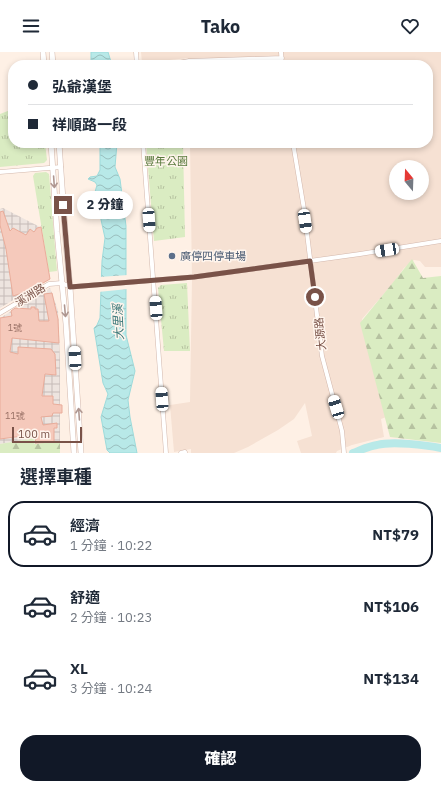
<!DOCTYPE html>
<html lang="zh-TW">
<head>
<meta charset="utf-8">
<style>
  :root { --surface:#fff; --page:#f2f2f3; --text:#1f2937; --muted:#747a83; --line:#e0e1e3; --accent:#111827 }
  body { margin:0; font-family:"IBM Plex Sans","Noto Sans TC",sans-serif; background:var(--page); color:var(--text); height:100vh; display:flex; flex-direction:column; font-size:15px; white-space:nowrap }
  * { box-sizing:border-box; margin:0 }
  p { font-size:13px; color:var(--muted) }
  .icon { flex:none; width:22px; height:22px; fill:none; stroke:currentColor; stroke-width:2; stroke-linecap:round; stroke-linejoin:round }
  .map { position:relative; height:401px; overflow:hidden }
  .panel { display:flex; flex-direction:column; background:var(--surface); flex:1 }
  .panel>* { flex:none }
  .guide { position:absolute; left:8px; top:8px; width:425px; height:88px; border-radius:16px; box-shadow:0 2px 6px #0003; display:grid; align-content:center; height:88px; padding:0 20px; background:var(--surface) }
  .needle { width:26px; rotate:341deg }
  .buttons { position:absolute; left:389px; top:108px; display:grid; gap:8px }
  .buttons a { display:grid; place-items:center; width:40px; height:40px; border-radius:50%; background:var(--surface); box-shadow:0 2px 6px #0003; font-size:20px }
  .scale { position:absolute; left:12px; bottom:10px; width:70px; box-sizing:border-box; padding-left:4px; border:2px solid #795248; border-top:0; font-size:11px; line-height:14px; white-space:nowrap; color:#795248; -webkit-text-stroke:3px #fff5ed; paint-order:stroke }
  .end { position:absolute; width:18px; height:18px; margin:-9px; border:5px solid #795248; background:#fff; box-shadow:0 0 0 2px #fff }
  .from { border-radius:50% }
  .bubble { position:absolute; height:28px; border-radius:14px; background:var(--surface); box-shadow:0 2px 6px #0003; font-size:13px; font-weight:800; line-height:28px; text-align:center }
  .car { position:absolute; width:12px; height:24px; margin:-12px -6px; border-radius:5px; box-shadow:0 0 3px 1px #0007; background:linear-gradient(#fff 24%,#345 0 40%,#fff 0 76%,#345 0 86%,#fff 0) }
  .guide b { display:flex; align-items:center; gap:14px; height:38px; font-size:15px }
  .guide b+b { border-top:1px solid var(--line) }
  .guide i { width:10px; height:10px; background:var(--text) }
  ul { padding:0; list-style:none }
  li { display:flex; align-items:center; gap:12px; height:66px; margin:0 8px 6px; padding:0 12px; border:2px solid transparent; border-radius:16px }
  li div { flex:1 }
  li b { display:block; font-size:15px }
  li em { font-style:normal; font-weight:800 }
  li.on { border-color:var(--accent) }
  li>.icon { width:36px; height:36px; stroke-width:1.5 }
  h2 { padding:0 20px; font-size:18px; line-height:48px }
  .primary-button { display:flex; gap:8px; margin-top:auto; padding:8px 20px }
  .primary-button a { flex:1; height:46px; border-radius:16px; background:var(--accent); color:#fff; font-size:16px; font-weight:800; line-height:46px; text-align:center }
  header { display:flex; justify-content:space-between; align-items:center; height:52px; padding:0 20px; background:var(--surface); font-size:18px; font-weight:800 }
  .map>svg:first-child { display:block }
  .residential { fill:#f6e1d3; fill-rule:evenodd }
  .industrial { fill:url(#industrial-grid) }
  .forest { fill:url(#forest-firs) }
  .park { fill:url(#park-tufts) }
  .water { fill:url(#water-waves); stroke:#9ddbdb }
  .pier { fill:#fef0e5 }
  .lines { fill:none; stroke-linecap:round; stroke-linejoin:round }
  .river { stroke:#b8e9e8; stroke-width:8 }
  .building { fill:#f5c9bb; stroke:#e9ac9a }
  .minor-casing { stroke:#d3b8ad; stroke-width:5 }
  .tertiary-casing { stroke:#d3b8ad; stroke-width:6 }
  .minor { stroke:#fff; stroke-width:4 }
  .tertiary { stroke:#fff; stroke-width:5 }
  .oneway { stroke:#af9791 }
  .route { stroke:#795248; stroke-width:5 }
  .service-dot { fill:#5c6f8a; stroke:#fff5ed; stroke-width:1.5 }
  .labels { text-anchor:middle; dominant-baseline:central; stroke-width:3; stroke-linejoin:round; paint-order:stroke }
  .number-label { font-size:9px; fill:#987065 }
  .park-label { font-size:11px; fill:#58793c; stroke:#fff5ed }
  .service-label { font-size:11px; fill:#4e5e75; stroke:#fff5ed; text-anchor:start }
  .street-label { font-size:11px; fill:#795248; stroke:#fff5ed }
  .water-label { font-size:12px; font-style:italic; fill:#387677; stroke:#fff5ed }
</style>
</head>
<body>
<header><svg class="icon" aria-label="menu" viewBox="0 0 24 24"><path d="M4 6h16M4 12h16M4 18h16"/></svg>Tako<svg class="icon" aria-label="heart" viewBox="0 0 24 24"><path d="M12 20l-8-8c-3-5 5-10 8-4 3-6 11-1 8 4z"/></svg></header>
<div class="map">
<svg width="441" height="401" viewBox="0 0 441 401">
  <defs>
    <pattern id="industrial-grid" width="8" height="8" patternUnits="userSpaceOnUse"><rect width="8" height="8" fill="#ede4df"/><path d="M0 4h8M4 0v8" fill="none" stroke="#c5bbb7"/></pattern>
    <pattern id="forest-firs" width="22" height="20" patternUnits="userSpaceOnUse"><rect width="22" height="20" fill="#daecc2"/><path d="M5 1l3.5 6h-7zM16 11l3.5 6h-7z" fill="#b6c2a0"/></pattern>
    <pattern id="park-tufts" width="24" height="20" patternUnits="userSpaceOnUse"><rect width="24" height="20" fill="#daecc2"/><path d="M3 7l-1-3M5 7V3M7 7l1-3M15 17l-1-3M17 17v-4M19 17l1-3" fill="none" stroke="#b6c2a0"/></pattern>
    <pattern id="water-waves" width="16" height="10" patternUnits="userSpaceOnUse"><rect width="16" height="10" fill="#b8e9e8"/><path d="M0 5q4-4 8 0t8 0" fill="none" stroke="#9abfbe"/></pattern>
  </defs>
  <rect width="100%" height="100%" fill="#fef0e5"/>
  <path class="residential" d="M141 0H441V215H425L420 209 414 208 404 216 394 230 362 267 363 276 389 364 381 367 384 385 352 393 337 399 336 401H301L297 389 312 384 305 351 294 367 278 378 248 395 234 401H191V397L174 400 170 353 190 350 192 227 190 91H428V13H188V6L142 11ZM396 115H422V141H396Z"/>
  <path class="industrial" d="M3 156 40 175 50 226 0 256V157Z
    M50 236 58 258 60 308V389L34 392 35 386 0 392V266Z"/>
  <path class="forest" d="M412 207 423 226 441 224V391L390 385 360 271Z
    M35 386 34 392 60 389V401H0V392Z"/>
  <path class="park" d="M13 57V91H45L47 108 44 111 0 115V62Z
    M146 91H183L185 185 154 189Z
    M46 120 49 122 57 219 49 220 33 124 35 121Z
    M187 231 190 299H164L158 236 161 233Z"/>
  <path class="water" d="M91 0H108L112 13H91Z
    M100 91H117L115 115 120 127 126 174V283L135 319 128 348 130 365 137 401H110L107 398 101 365 108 342 103 331 94 276 97 273 100 266 102 209 105 186 95 140 97 133 95 130 88 127 90 125 97 124 100 118Z"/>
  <path class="pier" d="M128 223V237L98 240 99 225Z"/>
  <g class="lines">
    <path class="river" d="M353 401C361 398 369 394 377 393 392 389 426 393 441 396"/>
  </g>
  <path class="building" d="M3 159 10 179 13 176 26 183 30 177 34 180 37 176 41 175 50 227 29 239 13 244 6 197 0 173V160Z
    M52 241 58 267 59 291 12 286 10 300 18 302V295L51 297 55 302 56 323 45 322 42 344H53V352L62 353V361H53L52 364 41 365 43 373 57 371V376H54V390L35 391 37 382 0 387V266L12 264 11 259 15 256 31 257V255H35V257H38L39 269H49L44 242Z"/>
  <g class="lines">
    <defs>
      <path id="minor" d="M136 0 137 13
        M281 0 282 13
        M167 13 189 9 282 6
        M143 91 166 401
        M293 91 304 157 322 304 342 379 344 401
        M0 120 61 115
        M0 261 49 232 62 231 70 235 194 225 360 202 441 189
        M181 401 185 400"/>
      <path id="tertiary" d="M43 0 44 13
        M52 0 53 13
        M51 91 57 180 66 272 74 401
        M59 91 66 191 70 235 81 401"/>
    </defs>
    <use href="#minor" class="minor-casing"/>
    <use href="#tertiary" class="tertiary-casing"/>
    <use href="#minor" class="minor"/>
    <use href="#tertiary" class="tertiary"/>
  </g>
  <defs><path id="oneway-shaft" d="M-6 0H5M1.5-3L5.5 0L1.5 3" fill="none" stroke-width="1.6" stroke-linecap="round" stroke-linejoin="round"/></defs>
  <g class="oneway">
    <use href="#oneway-shaft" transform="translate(54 130) rotate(86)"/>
    <use href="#oneway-shaft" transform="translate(65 259) rotate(85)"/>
    <use href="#oneway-shaft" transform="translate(79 362) rotate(-94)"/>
  </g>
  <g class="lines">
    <path class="route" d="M63 153 70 235 194 225 310 209 315 245"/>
  </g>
  <circle class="service-dot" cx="172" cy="204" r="4"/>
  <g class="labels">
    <g class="number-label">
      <text x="15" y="275">1號</text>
      <text x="15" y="363">11號</text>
    </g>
    <g class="park-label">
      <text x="166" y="109">豐年公園</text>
    </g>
    <g class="service-label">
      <text x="180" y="204">廣停四停車場</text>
    </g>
    <g class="street-label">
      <text transform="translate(30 243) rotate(-31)">溪洲路</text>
      <text transform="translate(320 282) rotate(-96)">大源路</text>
    </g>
    <g class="water-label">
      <text transform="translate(118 270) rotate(-93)">大里溪</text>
    </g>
  </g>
</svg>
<div class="buttons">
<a><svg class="needle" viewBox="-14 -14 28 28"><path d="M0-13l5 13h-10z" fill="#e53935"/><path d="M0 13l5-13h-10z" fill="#747a83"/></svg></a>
</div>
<div class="scale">100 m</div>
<i class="end from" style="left:315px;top:245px"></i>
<i class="end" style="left:63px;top:153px"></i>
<div class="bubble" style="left:77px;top:139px;width:56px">2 分鐘</div>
<i class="car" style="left:149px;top:168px;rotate:176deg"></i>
<i class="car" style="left:305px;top:169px;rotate:172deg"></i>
<i class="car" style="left:387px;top:198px;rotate:261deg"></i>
<i class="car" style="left:156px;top:256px;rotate:356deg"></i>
<i class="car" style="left:75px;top:306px;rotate:357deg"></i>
<i class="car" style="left:162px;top:347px;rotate:356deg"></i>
<i class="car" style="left:336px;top:355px;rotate:343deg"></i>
<div class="guide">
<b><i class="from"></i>弘爺漢堡</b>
<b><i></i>祥順路一段</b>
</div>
</div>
<section class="panel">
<h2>選擇車種</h2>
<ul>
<li class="on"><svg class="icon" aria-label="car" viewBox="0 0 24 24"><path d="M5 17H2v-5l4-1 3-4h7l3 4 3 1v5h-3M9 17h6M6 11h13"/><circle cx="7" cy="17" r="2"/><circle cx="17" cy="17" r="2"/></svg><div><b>經濟</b><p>1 分鐘 · 10:22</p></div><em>NT$79</em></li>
<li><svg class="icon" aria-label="car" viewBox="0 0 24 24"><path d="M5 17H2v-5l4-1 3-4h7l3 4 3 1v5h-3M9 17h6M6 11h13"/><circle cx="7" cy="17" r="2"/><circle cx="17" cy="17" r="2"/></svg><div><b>舒適</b><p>2 分鐘 · 10:23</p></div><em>NT$106</em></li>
<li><svg class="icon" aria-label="car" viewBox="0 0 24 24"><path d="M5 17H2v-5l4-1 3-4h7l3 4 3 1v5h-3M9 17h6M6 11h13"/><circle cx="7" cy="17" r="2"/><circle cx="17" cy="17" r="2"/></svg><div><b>XL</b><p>3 分鐘 · 10:24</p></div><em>NT$134</em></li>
</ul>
<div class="primary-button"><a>確認</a></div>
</section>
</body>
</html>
